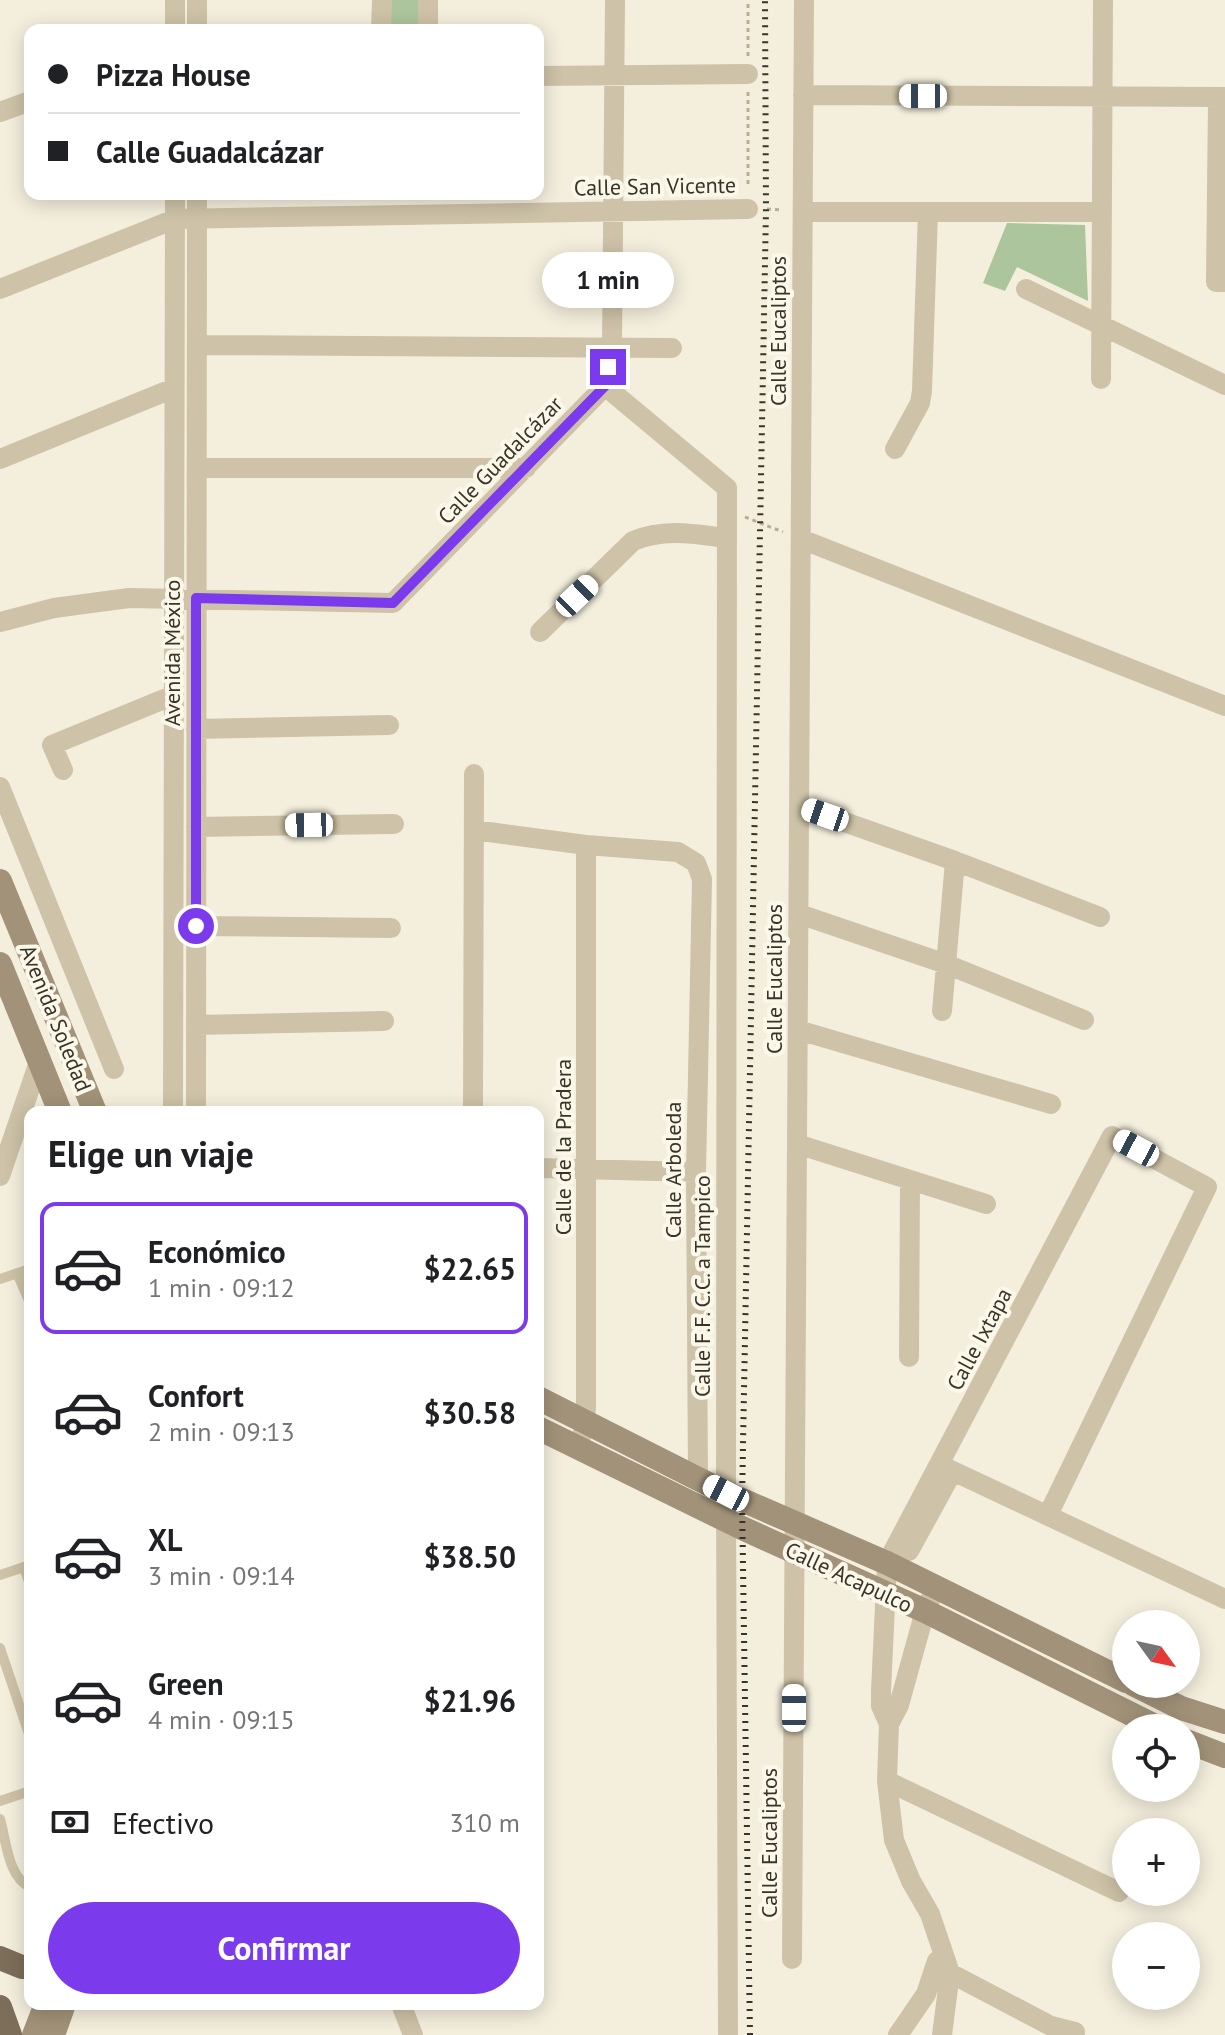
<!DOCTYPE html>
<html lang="es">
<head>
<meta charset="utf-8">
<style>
  :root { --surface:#fff; --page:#f6f6f6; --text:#202124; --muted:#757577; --line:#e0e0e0; --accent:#7c3aed }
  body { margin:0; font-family:"PT Sans",sans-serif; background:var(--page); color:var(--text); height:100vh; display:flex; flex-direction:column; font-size:30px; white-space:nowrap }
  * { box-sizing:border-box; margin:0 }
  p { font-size:26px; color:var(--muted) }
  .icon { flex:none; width:44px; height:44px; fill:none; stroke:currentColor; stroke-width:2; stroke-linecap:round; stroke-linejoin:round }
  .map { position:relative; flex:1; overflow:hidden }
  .sheet { position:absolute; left:24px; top:1106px; width:520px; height:904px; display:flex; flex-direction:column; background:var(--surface); border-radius:16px; box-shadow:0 4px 20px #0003 }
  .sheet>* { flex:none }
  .top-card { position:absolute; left:24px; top:24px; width:520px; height:176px; border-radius:16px; box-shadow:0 4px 20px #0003; display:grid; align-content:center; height:176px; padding:0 24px; background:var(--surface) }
  .needle { width:52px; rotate:123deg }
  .buttons { position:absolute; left:1112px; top:1610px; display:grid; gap:16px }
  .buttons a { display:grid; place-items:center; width:88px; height:88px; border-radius:50%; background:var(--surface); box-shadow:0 4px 20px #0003; font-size:40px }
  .end { position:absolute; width:36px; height:36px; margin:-18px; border:10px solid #7c3aed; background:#fff; box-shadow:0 0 0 4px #fff }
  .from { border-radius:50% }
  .bubble { position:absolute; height:56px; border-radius:28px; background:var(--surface); box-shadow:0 4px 20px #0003; font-size:26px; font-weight:700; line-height:56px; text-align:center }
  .car { position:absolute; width:24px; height:48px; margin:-24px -12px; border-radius:10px; box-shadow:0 0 6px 2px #0007; background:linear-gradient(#fff 24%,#345 0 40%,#fff 0 76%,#345 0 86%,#fff 0) }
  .top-card b { display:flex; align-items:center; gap:28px; height:76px; font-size:30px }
  .top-card b+b { border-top:2px solid var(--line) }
  .top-card i { width:20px; height:20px; background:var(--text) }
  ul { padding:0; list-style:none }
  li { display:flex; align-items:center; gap:24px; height:132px; margin:0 16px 12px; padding:0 8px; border:4px solid transparent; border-radius:16px }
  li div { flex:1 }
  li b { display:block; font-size:30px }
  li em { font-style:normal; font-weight:700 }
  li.selected { border-color:var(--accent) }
  li>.icon { width:72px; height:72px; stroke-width:1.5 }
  h2 { padding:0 24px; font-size:36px; line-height:96px }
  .pay { display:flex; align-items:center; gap:20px; height:88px; padding:0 24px; font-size:30px }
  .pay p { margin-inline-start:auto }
  .primary-button { display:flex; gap:16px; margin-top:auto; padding:16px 24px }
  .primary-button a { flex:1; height:92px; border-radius:48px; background:var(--accent); color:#fff; font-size:32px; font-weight:700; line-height:92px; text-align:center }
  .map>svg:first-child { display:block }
  .green { fill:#adc59c }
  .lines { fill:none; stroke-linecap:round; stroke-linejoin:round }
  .path { stroke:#baad92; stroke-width:3; stroke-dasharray:4 4; stroke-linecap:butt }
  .lane { stroke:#cec3a8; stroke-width:10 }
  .street { stroke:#cec3a8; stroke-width:20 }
  .secondary { stroke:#a29279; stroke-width:24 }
  .primary { stroke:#7d6e59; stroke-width:24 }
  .rail { stroke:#3a3329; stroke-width:6; stroke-dasharray:2 6; stroke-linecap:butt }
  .route { stroke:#7c3aed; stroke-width:10 }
  .labels { text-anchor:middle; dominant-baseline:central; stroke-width:8; stroke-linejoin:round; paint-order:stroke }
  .street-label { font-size:22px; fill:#3a3329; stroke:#fbf8ea }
</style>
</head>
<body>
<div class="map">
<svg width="1225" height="2035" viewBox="0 0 1225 2035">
  <rect width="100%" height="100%" fill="#f4efdd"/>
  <path class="green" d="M386 0H425V30H385Z
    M1007 223 1085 225 1088 301 1017 267 1005 291 983 283Z"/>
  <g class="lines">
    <path class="path" d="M748 56V0
      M748 92V188
      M767 209 783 210
      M745 517 783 532"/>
    <path class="lane" d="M17 1273 30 1303
      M0 1279 30 1269
      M0 1575 24 1567 30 1585
      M0 1648 30 1737
      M0 1801 30 1791
      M0 1819C6 1839 8 1878 30 1887"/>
    <path class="street" d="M175 30V0
      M197 30V0
      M381 30 382 0
      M428 30V0
      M538 76 748 74
      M803 95 1225 97
      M1218 97 1216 282H1225
      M0 112 30 101
      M803 212H1102
      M0 289 175 219 748 209
      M1026 289 1225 385
      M197 345 672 348
      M1101 379 1103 0
      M605 386 727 488 726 1493 728 2035
      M895 449 920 403 922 391 928 212
      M0 459 174 388
      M197 468H526
      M801 539 1225 706
      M0 622 54 608 129 598 393 603 605 386 612 347 615 0
      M540 632 633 541C665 528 694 534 727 538
      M196 729 389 725
      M63 770 52 745 174 695
      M0 787 114 1069
      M799 806 955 861 1100 917
      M196 827 394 824
      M474 830 586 845 678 852 696 863 702 879 696 1172 698 1479
      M799 914 946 964 1084 1020
      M196 926 391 928
      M942 1011 955 861
      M196 1025 384 1021
      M798 1030 1051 1104
      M173 1112 175 194
      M196 1112 197 194
      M473 1112 474 774
      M797 1144 986 1204
      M538 1168 696 1172
      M0 1176 39 1062
      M909 1357 910 1180
      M583 1433 586 1408V845
      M940 1465 1225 1599
      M909 1551 949 1478
      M889 1724 899 1705 925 1611 936 1587
      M887 1781 1119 1892
      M792 1959 804 0
      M934 1971 950 1973 1051 2026 1075 2032
      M401 2004 413 2035
      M898 2035 926 1994 937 1961
      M942 2035 950 1973 930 1914 911 1881 894 1840 887 1781 889 1724 881 1706V1691L887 1563 1112 1136 1207 1187 1048 1515"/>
    <path class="secondary" d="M0 881 95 1112
      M0 964 60 1112
      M538 1398 726 1493 887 1563 1126 1681
      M538 1428 742 1528 925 1611 1159 1728
      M1133 1684 1181 1708 1225 1722
      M1186 1741 1225 1756
      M34 2035 46 2004
      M53 2035 64 2004"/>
    <path class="primary" d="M0 1958 22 1967H30
      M0 2007 10 2035"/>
    <path class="rail" d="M750 2035 742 1500 766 209 765 0"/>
  </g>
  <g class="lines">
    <path class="route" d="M196 926V598L393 603 605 386 608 367"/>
  </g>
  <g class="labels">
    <g class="street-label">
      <text transform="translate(655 186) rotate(-1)">Calle San Vicente</text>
      <text transform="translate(778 331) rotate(-90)">Calle Eucaliptos</text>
      <text transform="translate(500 460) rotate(-46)">Calle Guadalcázar</text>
      <text transform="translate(172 653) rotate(-90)">Avenida México</text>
      <text transform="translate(774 979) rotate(-90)">Calle Eucaliptos</text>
      <text transform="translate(56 1018) rotate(68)">Avenida Soledad</text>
      <text transform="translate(563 1147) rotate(-90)">Calle de la Pradera</text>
      <text transform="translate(673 1170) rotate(-90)">Calle Arboleda</text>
      <text transform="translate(702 1286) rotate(-90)">Calle F.F. C.C. a Tampico</text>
      <text transform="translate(979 1339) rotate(-62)">Calle Ixtapa</text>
      <text transform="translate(849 1577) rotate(25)">Calle Acapulco</text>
      <text transform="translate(769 1843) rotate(-90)">Calle Eucaliptos</text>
    </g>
  </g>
</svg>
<div class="buttons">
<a><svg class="needle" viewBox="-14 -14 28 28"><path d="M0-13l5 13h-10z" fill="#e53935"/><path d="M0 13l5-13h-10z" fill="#757577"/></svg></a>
<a><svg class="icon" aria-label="locate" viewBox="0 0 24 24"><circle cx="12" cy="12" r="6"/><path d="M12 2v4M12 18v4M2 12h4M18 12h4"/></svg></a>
<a>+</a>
<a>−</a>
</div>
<i class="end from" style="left:196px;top:926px"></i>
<i class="end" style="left:608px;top:367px"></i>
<div class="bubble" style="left:542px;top:252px;width:132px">1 min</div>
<i class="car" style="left:923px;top:96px;rotate:270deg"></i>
<i class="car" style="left:577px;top:596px;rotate:46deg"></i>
<i class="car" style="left:825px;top:815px;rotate:289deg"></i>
<i class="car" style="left:309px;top:825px;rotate:269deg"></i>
<i class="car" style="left:1136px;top:1148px;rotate:298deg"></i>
<i class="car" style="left:726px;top:1493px;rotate:297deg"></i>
<i class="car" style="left:794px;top:1708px;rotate:0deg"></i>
<div class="top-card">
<b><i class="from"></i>Pizza House</b>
<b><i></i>Calle Guadalcázar</b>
</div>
<section class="sheet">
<h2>Elige un viaje</h2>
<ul>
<li class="selected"><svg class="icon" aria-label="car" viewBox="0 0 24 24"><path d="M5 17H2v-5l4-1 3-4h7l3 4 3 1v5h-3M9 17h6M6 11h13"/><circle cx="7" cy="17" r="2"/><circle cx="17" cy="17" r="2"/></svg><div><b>Económico</b><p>1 min · 09:12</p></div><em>$22.65</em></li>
<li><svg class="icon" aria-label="car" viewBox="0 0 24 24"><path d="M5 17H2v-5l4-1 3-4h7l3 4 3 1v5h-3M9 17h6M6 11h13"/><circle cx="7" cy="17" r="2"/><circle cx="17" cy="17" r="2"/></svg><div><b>Confort</b><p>2 min · 09:13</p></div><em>$30.58</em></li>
<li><svg class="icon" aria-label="car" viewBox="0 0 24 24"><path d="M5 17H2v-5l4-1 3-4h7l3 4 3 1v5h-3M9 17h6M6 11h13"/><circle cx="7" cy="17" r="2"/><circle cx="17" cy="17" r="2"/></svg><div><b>XL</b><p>3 min · 09:14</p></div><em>$38.50</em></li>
<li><svg class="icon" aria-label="car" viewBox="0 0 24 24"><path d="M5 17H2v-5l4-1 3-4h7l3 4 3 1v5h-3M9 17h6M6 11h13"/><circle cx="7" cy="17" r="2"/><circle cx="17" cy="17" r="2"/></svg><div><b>Green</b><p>4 min · 09:15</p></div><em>$21.96</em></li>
</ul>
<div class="pay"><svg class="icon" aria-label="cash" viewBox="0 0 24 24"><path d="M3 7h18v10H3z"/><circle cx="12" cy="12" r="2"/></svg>Efectivo<p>310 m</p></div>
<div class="primary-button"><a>Confirmar</a></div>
</section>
</div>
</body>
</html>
